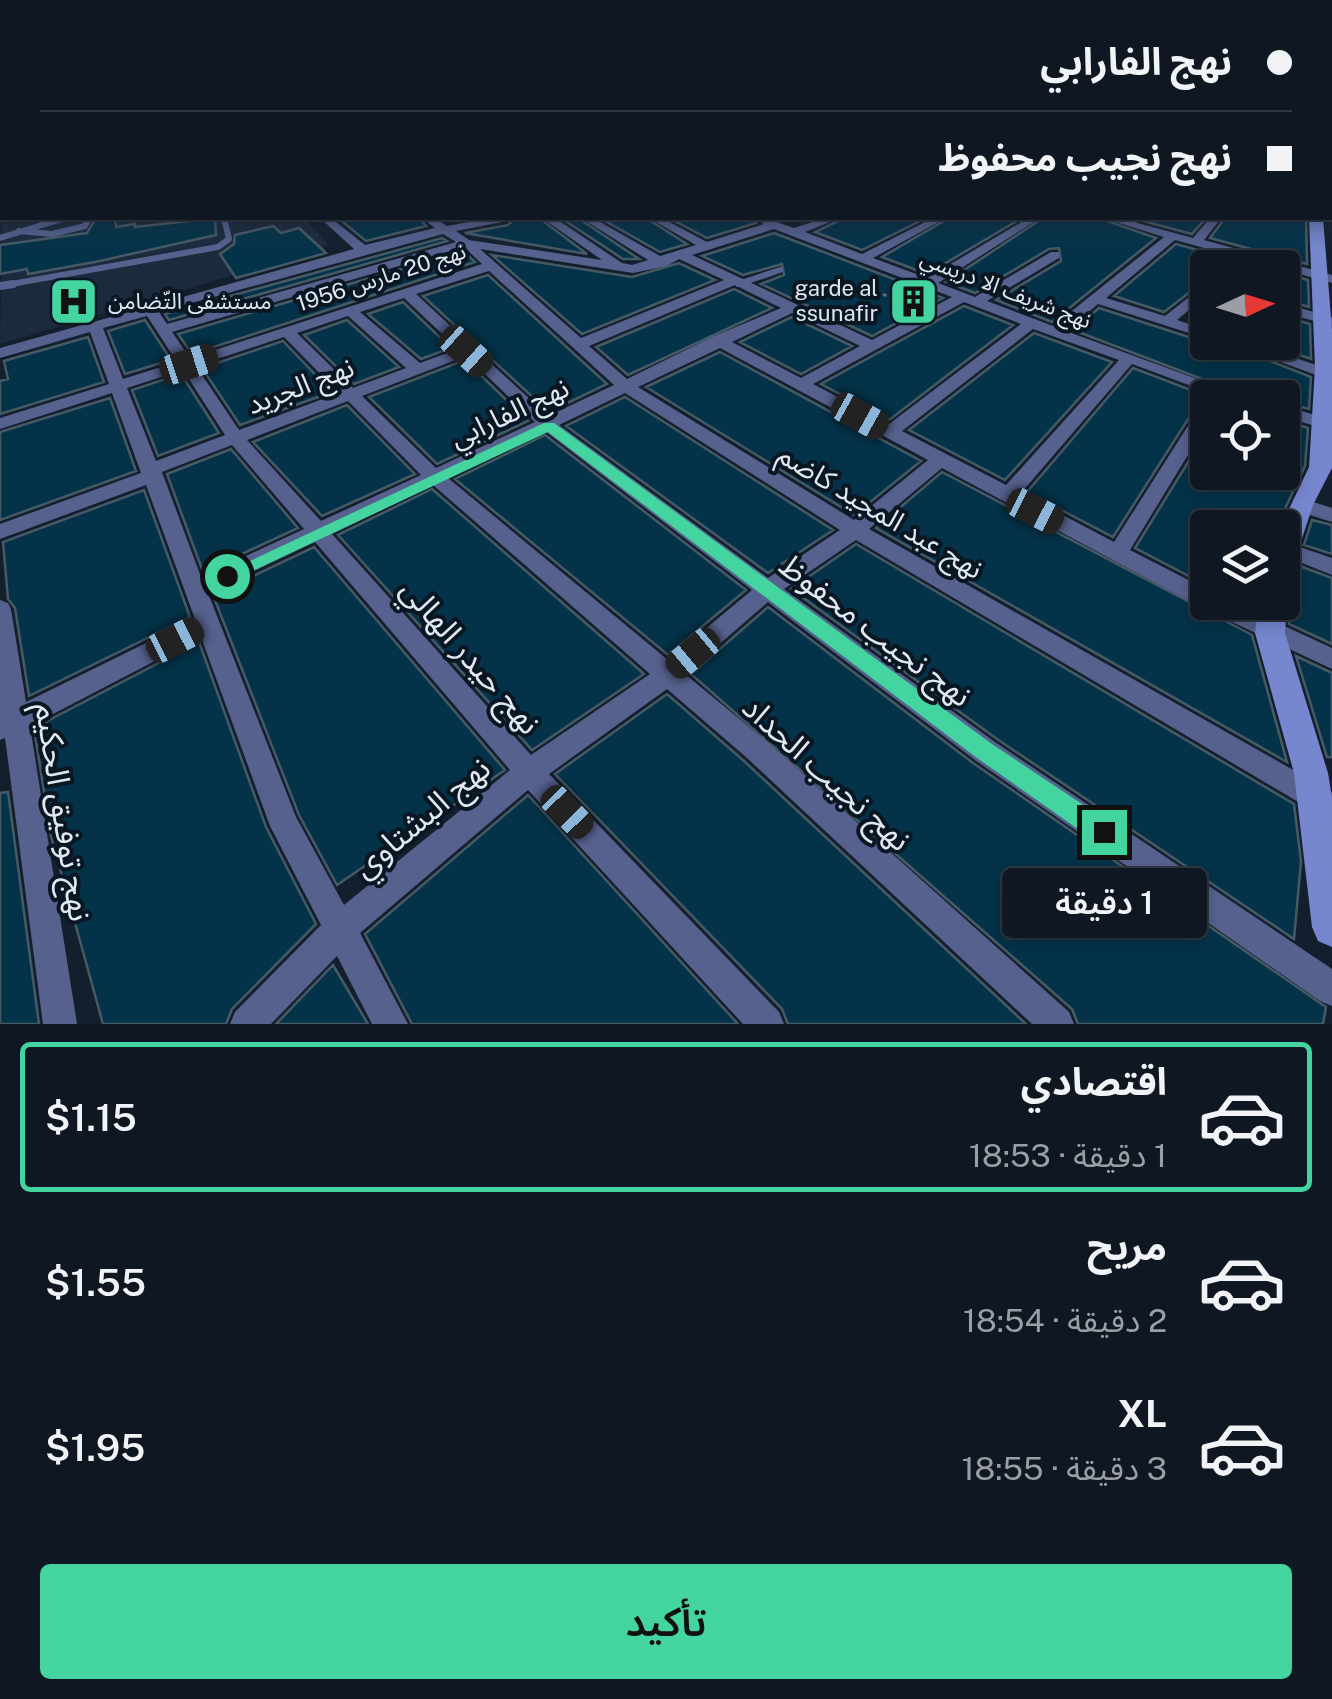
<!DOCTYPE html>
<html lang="ar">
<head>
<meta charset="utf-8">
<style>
  :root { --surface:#0f1722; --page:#1d242f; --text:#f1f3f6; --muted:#9b9fa5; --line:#2f3640; --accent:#43d4a0 }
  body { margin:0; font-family:"Public Sans","Noto Sans Arabic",sans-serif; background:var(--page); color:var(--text); direction:rtl; height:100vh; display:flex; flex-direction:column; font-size:38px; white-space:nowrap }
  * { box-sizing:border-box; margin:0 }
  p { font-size:32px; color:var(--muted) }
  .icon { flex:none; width:55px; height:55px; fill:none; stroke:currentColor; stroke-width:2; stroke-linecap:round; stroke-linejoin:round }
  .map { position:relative; height:1024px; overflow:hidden; direction:ltr }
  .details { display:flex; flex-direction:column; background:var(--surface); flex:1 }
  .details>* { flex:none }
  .top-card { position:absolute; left:0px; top:0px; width:1332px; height:220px; box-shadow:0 5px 15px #0003,0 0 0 2px var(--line); direction:rtl; display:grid; align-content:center; height:220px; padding:0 40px; background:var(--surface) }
  .needle { width:65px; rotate:86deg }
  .controls { position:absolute; left:1190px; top:250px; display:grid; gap:20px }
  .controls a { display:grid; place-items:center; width:110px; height:110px; border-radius:10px; background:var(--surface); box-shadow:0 5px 15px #0003,0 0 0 2px var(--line); font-size:50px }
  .end { position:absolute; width:45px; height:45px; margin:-22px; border:12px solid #43d4a0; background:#111; box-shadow:0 0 0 5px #111 }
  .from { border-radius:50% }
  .bubble { position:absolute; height:70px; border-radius:10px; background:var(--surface); box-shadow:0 5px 15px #0003,0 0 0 2px var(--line); font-size:32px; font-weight:600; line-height:70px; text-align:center; direction:rtl }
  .car { position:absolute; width:30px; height:60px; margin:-30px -15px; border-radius:12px; box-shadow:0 0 8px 2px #0007; background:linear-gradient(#222 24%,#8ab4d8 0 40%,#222 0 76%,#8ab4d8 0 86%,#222 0) }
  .top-card b { display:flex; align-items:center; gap:35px; height:95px; font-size:38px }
  .top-card b+b { border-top:2px solid var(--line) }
  .top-card i { width:25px; height:25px; background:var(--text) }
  ul { padding:18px 0 0; list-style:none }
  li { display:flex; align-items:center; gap:30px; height:150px; margin:0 20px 15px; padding:0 20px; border:5px solid transparent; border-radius:10px }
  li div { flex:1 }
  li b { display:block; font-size:38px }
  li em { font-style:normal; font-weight:600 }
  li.current { border-color:var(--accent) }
  li>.icon { width:90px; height:90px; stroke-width:1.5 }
  .action { display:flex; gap:20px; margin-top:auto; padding:20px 40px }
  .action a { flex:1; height:115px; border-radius:10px; background:var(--accent); color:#111; font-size:40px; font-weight:600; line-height:115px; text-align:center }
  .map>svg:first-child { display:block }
  .built { fill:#1b2a3d }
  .building { fill:#043248; stroke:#465a66; stroke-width:2.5 }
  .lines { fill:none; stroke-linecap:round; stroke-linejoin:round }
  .path { stroke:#656f7b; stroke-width:2.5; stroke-dasharray:4 4; stroke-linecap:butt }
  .lane-far1 { stroke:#56618e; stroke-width:6 }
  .lane { stroke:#56618e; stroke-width:8 }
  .street { fill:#56618e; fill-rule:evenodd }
  .secondary { fill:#7687cf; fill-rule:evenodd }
  .route { fill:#43d4a0 }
  .labels { text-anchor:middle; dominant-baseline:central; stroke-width:8; stroke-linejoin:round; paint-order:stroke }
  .far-street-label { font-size:22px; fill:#e0e8f2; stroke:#0b1623 }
  .far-poi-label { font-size:22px; fill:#e0e8f2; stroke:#0b1623; text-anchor:end }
  .street-label { font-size:28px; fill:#e0e8f2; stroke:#0b1623 }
  .near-street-label { font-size:32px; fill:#e0e8f2; stroke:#0b1623 }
</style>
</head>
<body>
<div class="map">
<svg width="1332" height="1024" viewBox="0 0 1332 1024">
  <rect width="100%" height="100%" fill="#141f2d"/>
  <path class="built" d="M2 215 304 218 327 243 322 249 0 344Z"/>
  <path class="building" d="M96 218H115L116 227 135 224V227L215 218 216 235 95 262 28 274 27 269 0 274V245L87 233Z
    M338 218H419L426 226 366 241Z
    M515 218H539L587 254 465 233 508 225Z
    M561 218H578L639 259H623Z
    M600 218H646L687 244 660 252Z
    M669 218H758L756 223 707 238Z
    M844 218H926L862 250 815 232Z
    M949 218H1022L927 274 882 257Z
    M1043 218H1099L1156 238 1052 322 996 300 1061 261 1059 248 1049 249 975 293 946 282Z
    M1132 218H1206L1192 234Z
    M1225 218H1306L1307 264 1210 238Z
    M273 226 281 233 299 228 326 253 236 278 220 254 234 244 235 235Z
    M774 233 943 298 872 336 761 284 784 275 782 264 743 275 702 256Z
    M442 238 447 241 169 320 165 314Z
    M1176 244 1261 268H1208V278L1164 312 1114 296Z
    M463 251 475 262 192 354 178 334Z
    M492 255 632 277 679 263 715 280 582 334Z
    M1282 273 1308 280 1309 307 1282 299Z
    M488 275 607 384 549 412 423 296Z
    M734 289 772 308 628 375 596 347Z
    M403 302 451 348 421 359 368 314Z
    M964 306 1013 325 889 420 821 384Z
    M1099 308 1207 343 1222 342 1311 377 1309 409 1282 402V398H1252L1073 330Z
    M1282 316 1310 324 1311 359 1262 342H1282Z
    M792 317 852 346 801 374 740 342Z
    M145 320 171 360 125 374 108 331Z
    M347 320 399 367 354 384 304 335Z
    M1034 333 1112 362 1005 480 909 430Z
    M88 337 104 382 0 414V381L8 379 4 361Z
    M283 341 332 392 240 425 202 368Z
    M720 352 921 461 854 515 646 387Z
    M465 360 528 421 437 464 369 397Z
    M1133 368 1212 398 1197 405 1113 537 1027 492Z
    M181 374 219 433 158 456 132 390Z
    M625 397 833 530 768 573 566 426Z
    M110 398 136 471 0 520V432Z
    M347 405 415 474 322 516 253 442Z
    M1282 420 1308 428 1305 466 1276 528H1208V586L1135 548 1208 430V472H1282Z
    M545 435 746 590 668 655 455 479Z
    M231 449 298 528 203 572 167 474Z
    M942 472 1252 635 1287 762 876 528Z
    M432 489 644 674 532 750 338 535Z
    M144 490 190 617 29 696 15 608 8 599 3 542Z
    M1312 520 1332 525V554L1304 545Z
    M856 544 1294 804 1301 861 1294 939 997 739 791 589Z
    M314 547 505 770 337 885 299 815 213 595Z
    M1297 565 1332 578V644L1289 624 1291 602 1282 583 1284 573Z
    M768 607 973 763 1326 1007 1323 1024H1078L1072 1009 691 674Z
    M199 642 266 827 316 924 232 1009 226 1024H103L51 836 34 728Z
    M1296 656 1332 673V757H1327Z
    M667 694 744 761 1026 1024H788L782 1009 555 774Z
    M8 792 39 1024H0V793Z
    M528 795 738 1024H412L365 934Z
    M333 965 368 1024H276Z"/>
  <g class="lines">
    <path class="path" d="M868 288 911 306"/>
    <path class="lane-far1" d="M19 231 52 234 85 226 89 218
      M0 238 65 218
      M738 284 780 270
      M0 286 218 247 229 239 224 218"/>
    <path class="lane" d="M0 286 13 284"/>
    <path class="street" d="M0 109 2 110V114L0 115Z
      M2 133V143L0 144V134Z
      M1330 144H1332V150H1330Z
      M1330 179H1332V185H1330Z
      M1330 207H1332V213H1330Z
      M320 218H331L365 245 435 228 422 218H434L447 226 491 218H512L507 221 456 231 469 240 602 260 542 218H555L622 263 632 265 648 260 581 218H593L660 256 696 245 649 218H662L707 242 764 224 759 221 765 218 794 228 825 218H840L805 232 862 254 933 218H946L873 258 927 278 1028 218H1040L938 283 975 297 1051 252H1059V258L987 301 1053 326 1164 237 1103 218H1119L1193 238 1210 218H1221L1204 240 1332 275V283L1175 240 1106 298 1165 316 1208 282V294L1177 320 1208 330V339L1098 304 1066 331 1249 398H1224L1132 364 1021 493 1114 542 1200 407 1208 402V422L1130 550 1208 590V602H1233L1332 648V669L1200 607 942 468 869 529 1332 792V822L856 540 784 589 995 742 1332 969V1006L1320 1001 975 760 768 602 685 674 765 740 1069 1012 1074 1024H1032L747 758 667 689 549 774 779 1012 784 1024H743L528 790 360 933 408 1024H372L337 956 271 1024H230L235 1012 321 925 270 826 201 637 30 726 77 1024H43L5 738 0 740V600L8 603 11 609 26 702 195 619 146 485 0 539V524L141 473 112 393 0 429V418L109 384 90 332 0 358V348L354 249ZM774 229 952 297 872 340 692 255ZM443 234 456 242 167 324 159 312ZM464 247 482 264 190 358 172 332ZM480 249 633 273 667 266 679 259 724 280 581 338ZM489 271 614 385 548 416 416 294ZM735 285 781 308 712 337 627 379 589 346ZM404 298 458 349 420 363 360 312ZM964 302 1021 324 889 424 813 384ZM792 313 860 346 801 378 732 342ZM147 316 177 362 123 379 103 328ZM348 316 406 368 353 388 297 333ZM1033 329 1119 360 1006 485 902 431ZM284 337 339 393 239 430 196 366ZM720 348 928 460 854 520 638 387ZM466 356 535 422 436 468 362 396ZM183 370 225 435 156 461 127 388ZM625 393 840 530 768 578 559 425ZM348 401 421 475 321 521 247 440ZM545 431 752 590 668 660 448 478ZM232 445 304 529 201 577 162 472ZM433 485 650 674 531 755 332 534ZM315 542 510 770 344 905 296 817 208 593Z
      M1282 303 1332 317V326L1282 312Z
      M1225 342H1249L1331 370 1332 374 1319 376Z
      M1282 405 1331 420 1332 427 1325 429 1282 416Z
      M1301 498 1332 508V522L1294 510 1291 505 1294 500Z
      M1282 541 1332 558V575L1282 555Z"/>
    <path class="secondary" d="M0 198H2V206H0Z
      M1309 218H1323L1332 330V468L1313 505 1295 560 1291 567 1282 570 1280 528 1309 467 1315 367Z
      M1282 594 1287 602 1285 633 1328 773 1332 798V947L1318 941 1312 927 1294 773 1255 633 1259 602H1282Z"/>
  </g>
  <linearGradient id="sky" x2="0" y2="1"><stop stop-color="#0b1119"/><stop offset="0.43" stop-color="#344257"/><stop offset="1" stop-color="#344257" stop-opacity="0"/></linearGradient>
  <rect width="1332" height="252" fill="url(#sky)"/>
  <path class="route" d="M544 423H554L992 744 1112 824V841H1095L977 758 548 432 233 580 227 582 218 576Z"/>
  <defs>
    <symbol id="hospital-square" viewBox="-11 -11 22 22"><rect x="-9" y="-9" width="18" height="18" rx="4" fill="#43d4a0" stroke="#0b1623"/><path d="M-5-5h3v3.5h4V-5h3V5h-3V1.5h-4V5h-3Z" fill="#111"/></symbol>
    <symbol id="building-square" viewBox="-11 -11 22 22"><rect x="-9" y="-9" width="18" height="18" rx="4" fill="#43d4a0" stroke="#0b1623"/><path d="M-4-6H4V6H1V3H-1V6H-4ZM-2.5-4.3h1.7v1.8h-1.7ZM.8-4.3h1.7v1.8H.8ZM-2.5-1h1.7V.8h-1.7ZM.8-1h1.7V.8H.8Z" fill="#111"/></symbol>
  </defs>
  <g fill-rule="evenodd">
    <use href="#hospital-square" x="46" y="274" width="55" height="55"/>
    <use href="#building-square" x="886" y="274" width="55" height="55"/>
  </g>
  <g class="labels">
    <g class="far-street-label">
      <text transform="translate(381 277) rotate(-18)">نهج 20 مارس 1956</text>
      <text transform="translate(1006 289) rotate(21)">نهج شريف الا دريسي</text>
    </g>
    <g class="far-poi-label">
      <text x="878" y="288">garde al<tspan x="878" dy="25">ssunafir</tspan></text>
      <text x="108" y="301" text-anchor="start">مستشفى التّضامن</text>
    </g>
    <g class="street-label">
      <text transform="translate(300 385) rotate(-21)">نهج الجريد</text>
      <text transform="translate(509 412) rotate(-25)">نهج الفارابي</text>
      <text transform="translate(881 511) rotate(31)">نهج عبد المجيد كاضم</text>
    </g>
    <g class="near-street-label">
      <text transform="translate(876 630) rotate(37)">نهج نجيب محفوظ</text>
      <text transform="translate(471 656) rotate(49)">نهج حيدر الهالي</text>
      <text transform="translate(827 773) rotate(42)">نهج نجيب الحداد</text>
      <text transform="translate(64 812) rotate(81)">نهج توفيق الحكيم</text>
      <text transform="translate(421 817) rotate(-40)">نهج البشتاوي</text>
    </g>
  </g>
</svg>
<div class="controls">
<a><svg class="needle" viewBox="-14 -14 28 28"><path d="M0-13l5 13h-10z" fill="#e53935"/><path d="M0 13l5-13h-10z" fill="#9b9fa5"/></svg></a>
<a><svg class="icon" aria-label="locate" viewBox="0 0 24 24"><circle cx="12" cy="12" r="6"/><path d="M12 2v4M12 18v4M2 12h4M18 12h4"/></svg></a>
<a><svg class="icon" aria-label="layers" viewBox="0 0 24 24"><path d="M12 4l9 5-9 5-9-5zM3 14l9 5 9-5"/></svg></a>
</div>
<i class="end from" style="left:227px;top:576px"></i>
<i class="end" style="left:1104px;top:832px"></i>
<div class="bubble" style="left:1002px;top:868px;width:205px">1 دقيقة</div>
<i class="car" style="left:466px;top:351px;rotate:132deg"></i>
<i class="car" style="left:189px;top:364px;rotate:72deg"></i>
<i class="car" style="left:860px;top:416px;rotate:119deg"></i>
<i class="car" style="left:1035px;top:511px;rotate:117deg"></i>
<i class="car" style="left:175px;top:640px;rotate:63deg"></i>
<i class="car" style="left:693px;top:653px;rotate:230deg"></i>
<i class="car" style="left:567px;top:812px;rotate:136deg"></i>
<div class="top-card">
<b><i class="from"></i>نهج الفارابي</b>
<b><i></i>نهج نجيب محفوظ</b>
</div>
</div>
<section class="details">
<ul>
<li class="current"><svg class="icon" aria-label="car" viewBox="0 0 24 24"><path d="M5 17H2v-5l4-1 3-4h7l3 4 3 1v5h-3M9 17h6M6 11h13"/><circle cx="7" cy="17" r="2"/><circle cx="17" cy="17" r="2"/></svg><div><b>اقتصادي</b><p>1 دقيقة · 18:53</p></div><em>$1.15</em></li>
<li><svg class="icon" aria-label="car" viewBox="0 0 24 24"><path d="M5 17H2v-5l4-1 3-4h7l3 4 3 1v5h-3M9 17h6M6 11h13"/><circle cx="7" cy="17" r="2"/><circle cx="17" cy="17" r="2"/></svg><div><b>مريح</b><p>2 دقيقة · 18:54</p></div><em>$1.55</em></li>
<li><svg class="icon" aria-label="car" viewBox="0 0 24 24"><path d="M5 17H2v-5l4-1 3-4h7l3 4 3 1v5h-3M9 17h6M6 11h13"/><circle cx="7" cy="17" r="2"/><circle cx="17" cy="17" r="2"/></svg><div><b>XL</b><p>3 دقيقة · 18:55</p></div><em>$1.95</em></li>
</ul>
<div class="action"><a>تأكيد</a></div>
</section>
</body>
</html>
